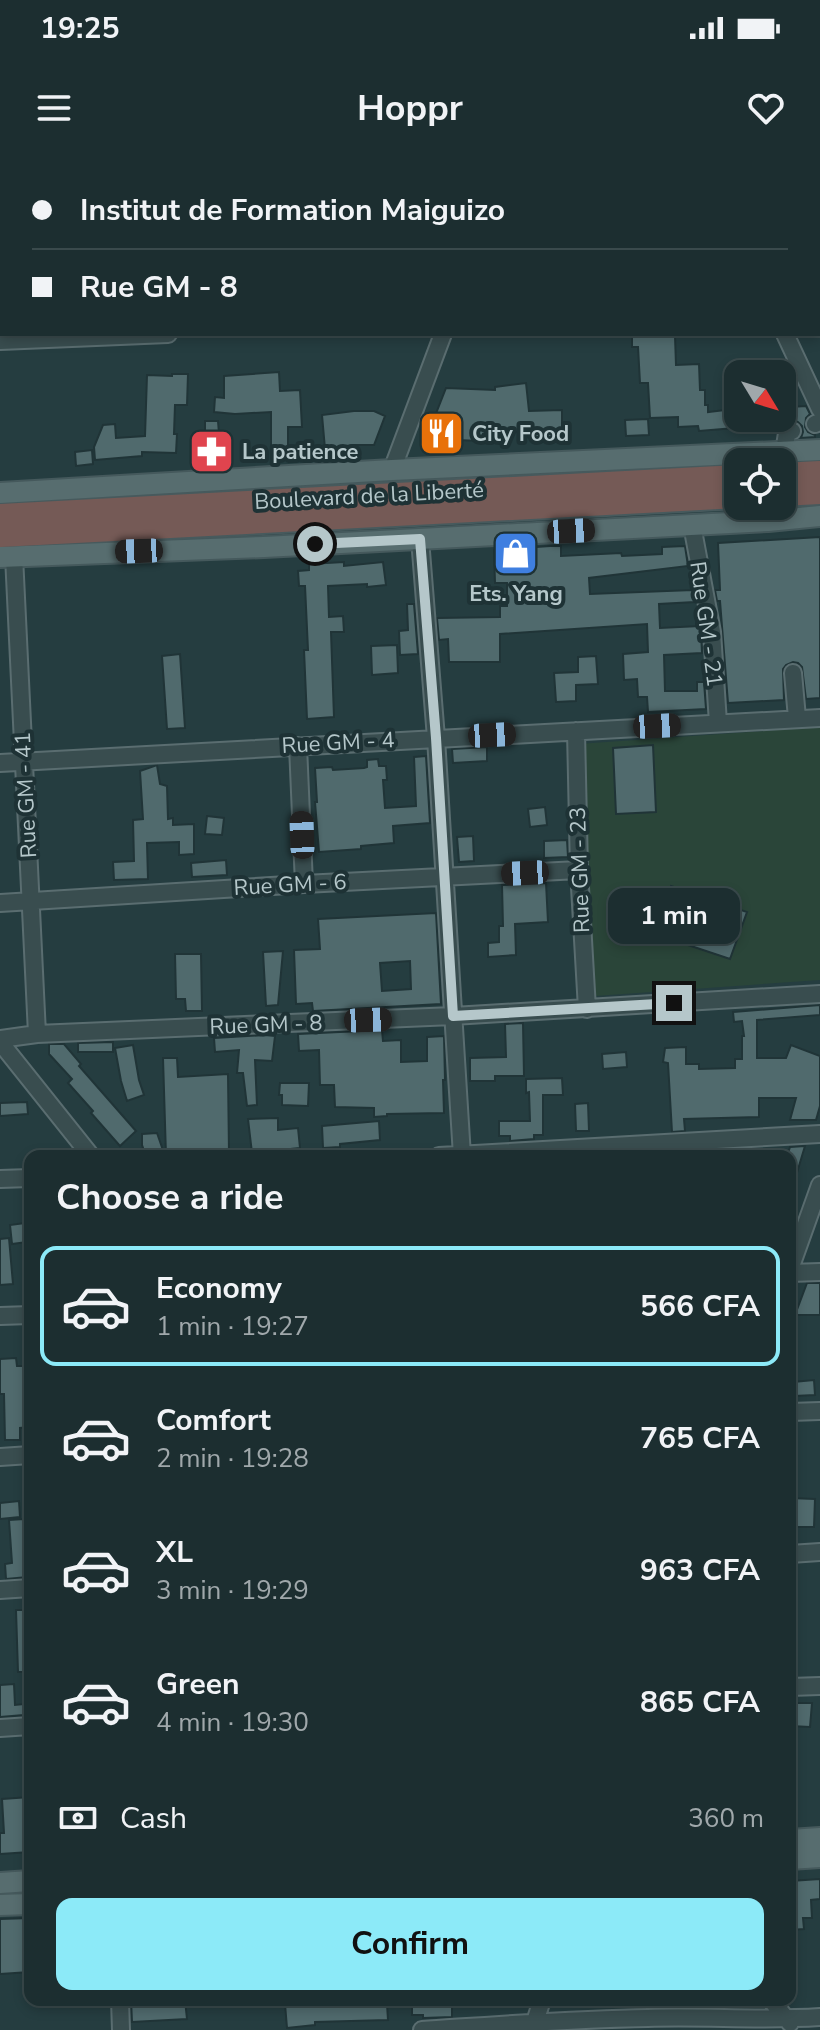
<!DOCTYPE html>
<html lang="en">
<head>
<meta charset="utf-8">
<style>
  :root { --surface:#1c2e30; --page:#293a3c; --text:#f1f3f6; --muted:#a0a8ab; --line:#3a4a4c; --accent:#8ceaf8 }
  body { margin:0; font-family:"Nunito Sans",sans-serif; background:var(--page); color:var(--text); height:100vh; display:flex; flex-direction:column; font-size:30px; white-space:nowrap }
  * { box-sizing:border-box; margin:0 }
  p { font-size:26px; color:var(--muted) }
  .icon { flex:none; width:44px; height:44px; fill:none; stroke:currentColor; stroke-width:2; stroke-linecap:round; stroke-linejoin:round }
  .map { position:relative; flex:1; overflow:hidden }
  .drawer { position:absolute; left:24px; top:990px; width:772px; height:856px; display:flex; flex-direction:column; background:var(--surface); border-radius:16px; box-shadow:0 4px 12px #0003,0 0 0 2px var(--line) }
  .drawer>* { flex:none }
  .top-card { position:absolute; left:0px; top:0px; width:820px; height:176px; box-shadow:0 4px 12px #0003,0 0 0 2px var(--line); display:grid; align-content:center; height:176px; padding:0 32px; background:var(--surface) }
  .needle { width:52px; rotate:128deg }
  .tools { position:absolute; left:724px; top:200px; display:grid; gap:16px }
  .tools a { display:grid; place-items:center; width:72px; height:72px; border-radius:16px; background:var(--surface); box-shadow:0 4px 12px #0003,0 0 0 2px var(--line); font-size:40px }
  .end { position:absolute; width:36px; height:36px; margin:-18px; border:10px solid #b5c7ca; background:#111; box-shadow:0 0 0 4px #111 }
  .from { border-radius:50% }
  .bubble { position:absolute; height:56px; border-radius:16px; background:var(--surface); box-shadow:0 4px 12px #0003,0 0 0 2px var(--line); font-size:26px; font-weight:700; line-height:56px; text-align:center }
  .car { position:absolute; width:24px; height:48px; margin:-24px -12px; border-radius:10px; box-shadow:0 0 6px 2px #0007; background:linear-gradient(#222 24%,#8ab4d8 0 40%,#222 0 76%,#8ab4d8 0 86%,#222 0) }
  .top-card b { display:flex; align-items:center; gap:28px; height:76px; font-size:30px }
  .top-card b+b { border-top:2px solid var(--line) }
  .top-card i { width:20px; height:20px; background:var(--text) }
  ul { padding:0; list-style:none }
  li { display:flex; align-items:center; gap:24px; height:120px; margin:0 16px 12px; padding:0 16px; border:4px solid transparent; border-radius:16px }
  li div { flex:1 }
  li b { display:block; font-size:30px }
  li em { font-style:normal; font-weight:700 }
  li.on { border-color:var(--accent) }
  li>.icon { width:72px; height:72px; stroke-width:1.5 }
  h2 { padding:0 32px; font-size:36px; line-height:96px }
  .pay { display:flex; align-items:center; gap:20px; height:88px; padding:0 32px; font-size:30px }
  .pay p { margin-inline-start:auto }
  .action { display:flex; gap:16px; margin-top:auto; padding:16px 32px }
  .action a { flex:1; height:92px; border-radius:16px; background:var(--accent); color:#111; font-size:32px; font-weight:700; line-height:92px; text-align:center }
  .status { display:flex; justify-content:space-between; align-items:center; height:56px; padding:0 40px; background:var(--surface); direction:ltr }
  .status svg { height:22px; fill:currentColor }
  header { display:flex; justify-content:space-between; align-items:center; height:104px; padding:0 32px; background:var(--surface); font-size:36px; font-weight:700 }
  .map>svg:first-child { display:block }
  .green { fill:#2a4539 }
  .building { fill:#506a6d; stroke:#203437; stroke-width:2; fill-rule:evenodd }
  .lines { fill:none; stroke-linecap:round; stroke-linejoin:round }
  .minor-casing { stroke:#5a6d70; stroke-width:20 }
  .major-casing { stroke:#45595c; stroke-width:24 }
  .highway-casing { stroke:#475a5d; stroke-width:26 }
  .minor { stroke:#394d4f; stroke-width:16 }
  .major { stroke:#576d6f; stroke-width:20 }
  .highway { stroke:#755a56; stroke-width:22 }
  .route { stroke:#b5c7ca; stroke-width:10 }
  .labels { text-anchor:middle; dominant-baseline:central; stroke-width:8; stroke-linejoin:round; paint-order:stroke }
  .poi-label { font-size:22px; font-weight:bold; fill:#b5c7ca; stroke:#1e3235; text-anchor:start }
  .street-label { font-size:22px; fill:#b5c7ca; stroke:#1e3235 }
</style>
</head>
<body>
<div class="status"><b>19:25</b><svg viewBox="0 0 49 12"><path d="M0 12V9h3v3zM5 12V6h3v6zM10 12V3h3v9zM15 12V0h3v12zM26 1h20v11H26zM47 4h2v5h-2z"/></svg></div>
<header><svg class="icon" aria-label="menu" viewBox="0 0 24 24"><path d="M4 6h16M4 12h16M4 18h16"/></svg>Hoppr<svg class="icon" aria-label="heart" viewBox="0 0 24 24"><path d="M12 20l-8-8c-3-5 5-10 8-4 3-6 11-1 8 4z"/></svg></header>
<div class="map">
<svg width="820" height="1870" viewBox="0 0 820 1870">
  <rect width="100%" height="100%" fill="#253d40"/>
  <path class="green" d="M820 567V820L595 836 578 584Z"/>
  <path class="building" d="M632 174H653V177L675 176 676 205 699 204 700 230H705V245H708V252L733 249 735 268 699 271 698 266 678 267V257L650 258 648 223H640L638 187H632Z
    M279 212 280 231 300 230 302 267H288V300H271V252L235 254 214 252 215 237 224 238V216Z
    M172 214H188L187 245H175L174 274H177L176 293 142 292V296L95 300 94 287 103 265 115 264 116 278 145 276 147 215 172 216Z
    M526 223 529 251 562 250V277L533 278V271L483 274V281L426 279 446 228 495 230V227Z
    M806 246 810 254 806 258 805 267 808 272 815 275V277L801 278 803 272 802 266 798 262 793 260 782 263 777 270H751V258H791L790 247Z
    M354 251H374L385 256 374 285H353L325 289 322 255Z
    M648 259 649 275 626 276 625 260Z
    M205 261H218L221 299 205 300Z
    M92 290 93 304 76 306 75 292Z
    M820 377V538L806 539 802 507 798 503 793 502 786 505 783 509 784 540 728 543 720 441H717L715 430H720L718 383Z
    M550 386H561V396L621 393 622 396 662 394V387L685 386 688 406 589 418 590 434 693 430 695 442 659 444 660 468 700 466 701 473 702 493 664 495 665 531H697V522H704L706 549 648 552 647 537H638L637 519 624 520 623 494 648 492 647 464 500 474V502H449L448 479 439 480 437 458 500 457V446H507V423H495L494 390Z
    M344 402V406L383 402 386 425 367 427V424L328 426 329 457 343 456 344 472H331L334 557 307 559 304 490H308L305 426H299L298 411 309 410V404Z
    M407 444H414L418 494 400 495 399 471 408 470Z
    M397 485 398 513 372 515 371 486Z
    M180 494 185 568 167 569 162 496Z
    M596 496 598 524 576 525V541L556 542 554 513 578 512V497Z
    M653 585 656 652 616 654 613 588Z
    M487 587V601L453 603 452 589Z
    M426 596 430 663 393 666 394 683 361 686V689L319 692 315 642H317L315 608 332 607 333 610 364 608 367 607V600L378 599 379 606H386L387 620H383L385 648 416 646 414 597Z
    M157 605 160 624 167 626 168 659 173 658V665L194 664V694L179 695V682L147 683 148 719 114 720 113 702 134 701 133 660 143 659 140 611Z
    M545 647 547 665 530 667 528 649Z
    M207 656 224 658 222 675 205 674Z
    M473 676 474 701 459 702 457 677Z
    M567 680 568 697 544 698V681Z
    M226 700 227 715 192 717 191 703Z
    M546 723 548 762 515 764 516 795 488 797V783L499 782V766H503L502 725Z
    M671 726 747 752 730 799 655 774Z
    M436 753 441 844 313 851 312 843 296 844 294 790 320 789 318 759ZM410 801 411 829 382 831 380 803Z
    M283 791 278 845 266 846 263 792Z
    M175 794H201L202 851H186L185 839H176Z
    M820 845V855L757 860V898H786L791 885 820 896V946L816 960H790L796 938H759V957L684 959 685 971 672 972 668 903 663 902 665 888 686 887V904H699V909L735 908V899H742V876H744L742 861 734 862 733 852Z
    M523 863 524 916H495V921H470V898L506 897 505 864Z
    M382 870 383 881 401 880V902L427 901V877L444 876 445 920H443L444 953 387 954V956L374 957V948L335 947 334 925H320L319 890 299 891 298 874Z
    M265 875 275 876 272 901 255 900 257 945 247 946 243 913H237L239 890 215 892 214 878Z
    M113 882V892H78V883Z
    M49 884H64L81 904 79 906 136 971 120 986 91 953 93 951 68 923 72 919 49 894Z
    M133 885 139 920 144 935 127 941 121 921 115 888Z
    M626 892 627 907 603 909 602 894Z
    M163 898H177L178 917 228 914 229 993 180 994V996H166Z
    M562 918 563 935H543V975H534V979L510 981V976H499V961H530L529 932 526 933V919Z
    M280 923H309L308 946 282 945V935H279Z
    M27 942 28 954 0 956V943Z
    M588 943 589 971H576L575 944Z
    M278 958V970L298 968 300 988 252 993 248 959Z
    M379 961 380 980 340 984V987L323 988 322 966Z
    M157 973 165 996H146L142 985V974Z
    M805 986 793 1026 790 1025V996H787L790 987Z
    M25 1063 27 1082 12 1084 10 1065Z
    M9 1078 13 1124 0 1125V1079Z
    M807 1123H820V1155H795Z
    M16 1198 17 1206H30V1267L20 1268V1280H5L4 1234H0V1199Z
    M814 1220 815 1235 794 1236 793 1222Z
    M790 1338 815 1339 814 1367H790Z
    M19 1341 20 1357 0 1359V1343Z
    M24 1359 25 1375 30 1374V1399H27L28 1417 6 1419 5 1404 12 1403 9 1360Z
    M16 1450H30V1512H18Z
    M14 1524 15 1545 24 1544V1555L0 1557V1525Z
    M790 1543H812L810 1567 790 1566Z
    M30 1637V1692L0 1694V1673H4L2 1639Z
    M820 1719V1739L811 1740 812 1758H803L804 1769 790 1770V1721Z
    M30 1758V1812L0 1814V1759Z
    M131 1840H185L187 1859 132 1862Z
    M412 1840H452V1857L423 1858V1855H412Z
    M313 1842 314 1847 364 1846V1844H387L388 1860 315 1862V1865L287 1868 285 1844Z"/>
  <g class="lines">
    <defs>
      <path id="minor" d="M0 0 2 27
        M696 0 697 2
        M507 2 508 0
        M818 5H820
        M0 52H2
        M818 147H820
        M785 174 820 249
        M0 181 168 174
        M815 264 820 262
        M784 292 787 273 792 271
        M392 310 443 174
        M692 365 712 472 718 563
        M420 379 436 578 462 996
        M14 396 37 874
        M793 513 797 558
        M576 571 579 710 587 849
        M298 586 304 724
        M0 603 820 558
        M0 743 304 724 579 710
        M0 879 37 874 453 856 820 834
        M0 882 91 996
        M439 996 820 974
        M0 1019 30 1018
        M790 1109 820 1025
        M790 1113 820 1112
        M0 1156 30 1155
        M790 1252 820 1251
        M0 1297 30 1295
        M790 1394 820 1392
        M0 1430 30 1428
        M790 1527 820 1526
        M0 1568 30 1566
        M120 1840 121 1870
        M771 1840 790 1863
        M533 1868 542 1840
        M422 1870C497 1865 573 1859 648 1858 706 1856 763 1861 820 1857"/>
      <path id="major" d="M0 333 392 310 820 290
        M0 397 264 387 768 361 820 356
        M790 1680 820 1678
        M790 1699 820 1697
        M0 1723 30 1721
        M0 1745 30 1744"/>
      <path id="highway" d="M782 314 820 312
        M782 335 820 333
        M0 355 738 316
        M0 376 738 337"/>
    </defs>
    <use href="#minor" class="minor-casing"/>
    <use href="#major" class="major-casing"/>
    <use href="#highway" class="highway-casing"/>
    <use href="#minor" class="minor"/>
    <use href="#major" class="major"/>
    <use href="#highway" class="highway"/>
  </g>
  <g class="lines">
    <path class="route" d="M315 384 420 379 436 578 453 856 674 843"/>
  </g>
  <defs>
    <symbol id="restaurant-square" viewBox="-11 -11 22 22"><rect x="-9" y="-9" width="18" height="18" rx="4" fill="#e8710a" stroke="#1e3235"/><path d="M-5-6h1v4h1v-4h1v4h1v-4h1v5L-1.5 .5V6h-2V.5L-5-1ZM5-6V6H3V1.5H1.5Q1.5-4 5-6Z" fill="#fff"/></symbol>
    <symbol id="pharmacy-square" viewBox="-11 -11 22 22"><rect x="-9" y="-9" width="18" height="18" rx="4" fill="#e0444e" stroke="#1e3235"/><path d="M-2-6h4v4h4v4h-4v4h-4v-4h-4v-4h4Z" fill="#fff"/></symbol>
    <symbol id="shop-square" viewBox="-11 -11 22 22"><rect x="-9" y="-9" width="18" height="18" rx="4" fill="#3f7fe0" stroke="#1e3235"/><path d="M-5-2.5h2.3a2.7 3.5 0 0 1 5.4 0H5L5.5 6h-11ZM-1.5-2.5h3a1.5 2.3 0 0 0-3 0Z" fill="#fff"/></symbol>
  </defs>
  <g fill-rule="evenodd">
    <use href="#restaurant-square" x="416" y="248" width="51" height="51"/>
    <use href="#pharmacy-square" x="186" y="266" width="51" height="51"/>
    <use href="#shop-square" x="490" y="368" width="51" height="51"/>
  </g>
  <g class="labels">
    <g class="poi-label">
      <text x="472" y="274">City Food</text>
      <text x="242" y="292">La patience</text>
      <text x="516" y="434" text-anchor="middle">Ets. Yang</text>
    </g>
    <g class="street-label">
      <text transform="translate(369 336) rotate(-3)">Boulevard de la Liberté</text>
      <text transform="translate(706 464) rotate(82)">Rue GM - 21</text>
      <text transform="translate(338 583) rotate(-3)">Rue GM - 4</text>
      <text transform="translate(26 635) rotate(-93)">Rue GM - 41</text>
      <text transform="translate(580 710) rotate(-92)">Rue GM - 23</text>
      <text transform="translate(290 725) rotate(-3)">Rue GM - 6</text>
      <text transform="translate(266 865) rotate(-2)">Rue GM - 8</text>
    </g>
  </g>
</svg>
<div class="tools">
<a><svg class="needle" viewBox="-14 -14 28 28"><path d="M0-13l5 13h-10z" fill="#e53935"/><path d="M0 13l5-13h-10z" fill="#a0a8ab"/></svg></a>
<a><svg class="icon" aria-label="locate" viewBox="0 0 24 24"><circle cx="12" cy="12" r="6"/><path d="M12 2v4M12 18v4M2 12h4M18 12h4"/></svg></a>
</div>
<i class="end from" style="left:315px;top:384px"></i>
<i class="end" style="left:674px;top:843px"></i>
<div class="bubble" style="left:608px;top:728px;width:132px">1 min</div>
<i class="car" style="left:571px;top:371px;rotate:87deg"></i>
<i class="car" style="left:139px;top:391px;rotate:268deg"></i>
<i class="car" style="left:657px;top:566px;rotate:87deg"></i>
<i class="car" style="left:492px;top:575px;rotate:87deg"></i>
<i class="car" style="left:302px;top:675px;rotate:358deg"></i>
<i class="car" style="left:525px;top:713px;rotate:267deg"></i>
<i class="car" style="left:368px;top:860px;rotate:88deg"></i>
<div class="top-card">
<b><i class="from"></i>Institut de Formation Maiguizo</b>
<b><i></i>Rue GM - 8</b>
</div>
<section class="drawer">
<h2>Choose a ride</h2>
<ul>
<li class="on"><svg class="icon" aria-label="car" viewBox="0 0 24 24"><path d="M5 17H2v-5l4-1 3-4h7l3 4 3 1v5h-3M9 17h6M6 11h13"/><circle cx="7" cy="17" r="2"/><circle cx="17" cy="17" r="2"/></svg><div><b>Economy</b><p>1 min · 19:27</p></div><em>566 CFA</em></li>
<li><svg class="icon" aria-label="car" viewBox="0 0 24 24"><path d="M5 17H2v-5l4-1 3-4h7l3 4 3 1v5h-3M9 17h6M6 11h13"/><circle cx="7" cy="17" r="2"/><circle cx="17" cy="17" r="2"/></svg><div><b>Comfort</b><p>2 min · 19:28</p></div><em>765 CFA</em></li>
<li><svg class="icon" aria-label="car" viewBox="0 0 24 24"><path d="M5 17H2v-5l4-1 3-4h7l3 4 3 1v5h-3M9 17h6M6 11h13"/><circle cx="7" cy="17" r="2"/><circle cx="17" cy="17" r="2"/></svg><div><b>XL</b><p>3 min · 19:29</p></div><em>963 CFA</em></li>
<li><svg class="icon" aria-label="car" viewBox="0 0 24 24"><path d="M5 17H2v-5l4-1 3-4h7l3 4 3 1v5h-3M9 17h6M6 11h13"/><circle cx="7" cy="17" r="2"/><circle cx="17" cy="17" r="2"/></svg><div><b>Green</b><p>4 min · 19:30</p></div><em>865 CFA</em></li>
</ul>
<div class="pay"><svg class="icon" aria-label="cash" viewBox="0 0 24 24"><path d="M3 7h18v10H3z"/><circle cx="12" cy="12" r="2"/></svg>Cash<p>360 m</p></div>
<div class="action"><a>Confirm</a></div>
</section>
</div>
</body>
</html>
